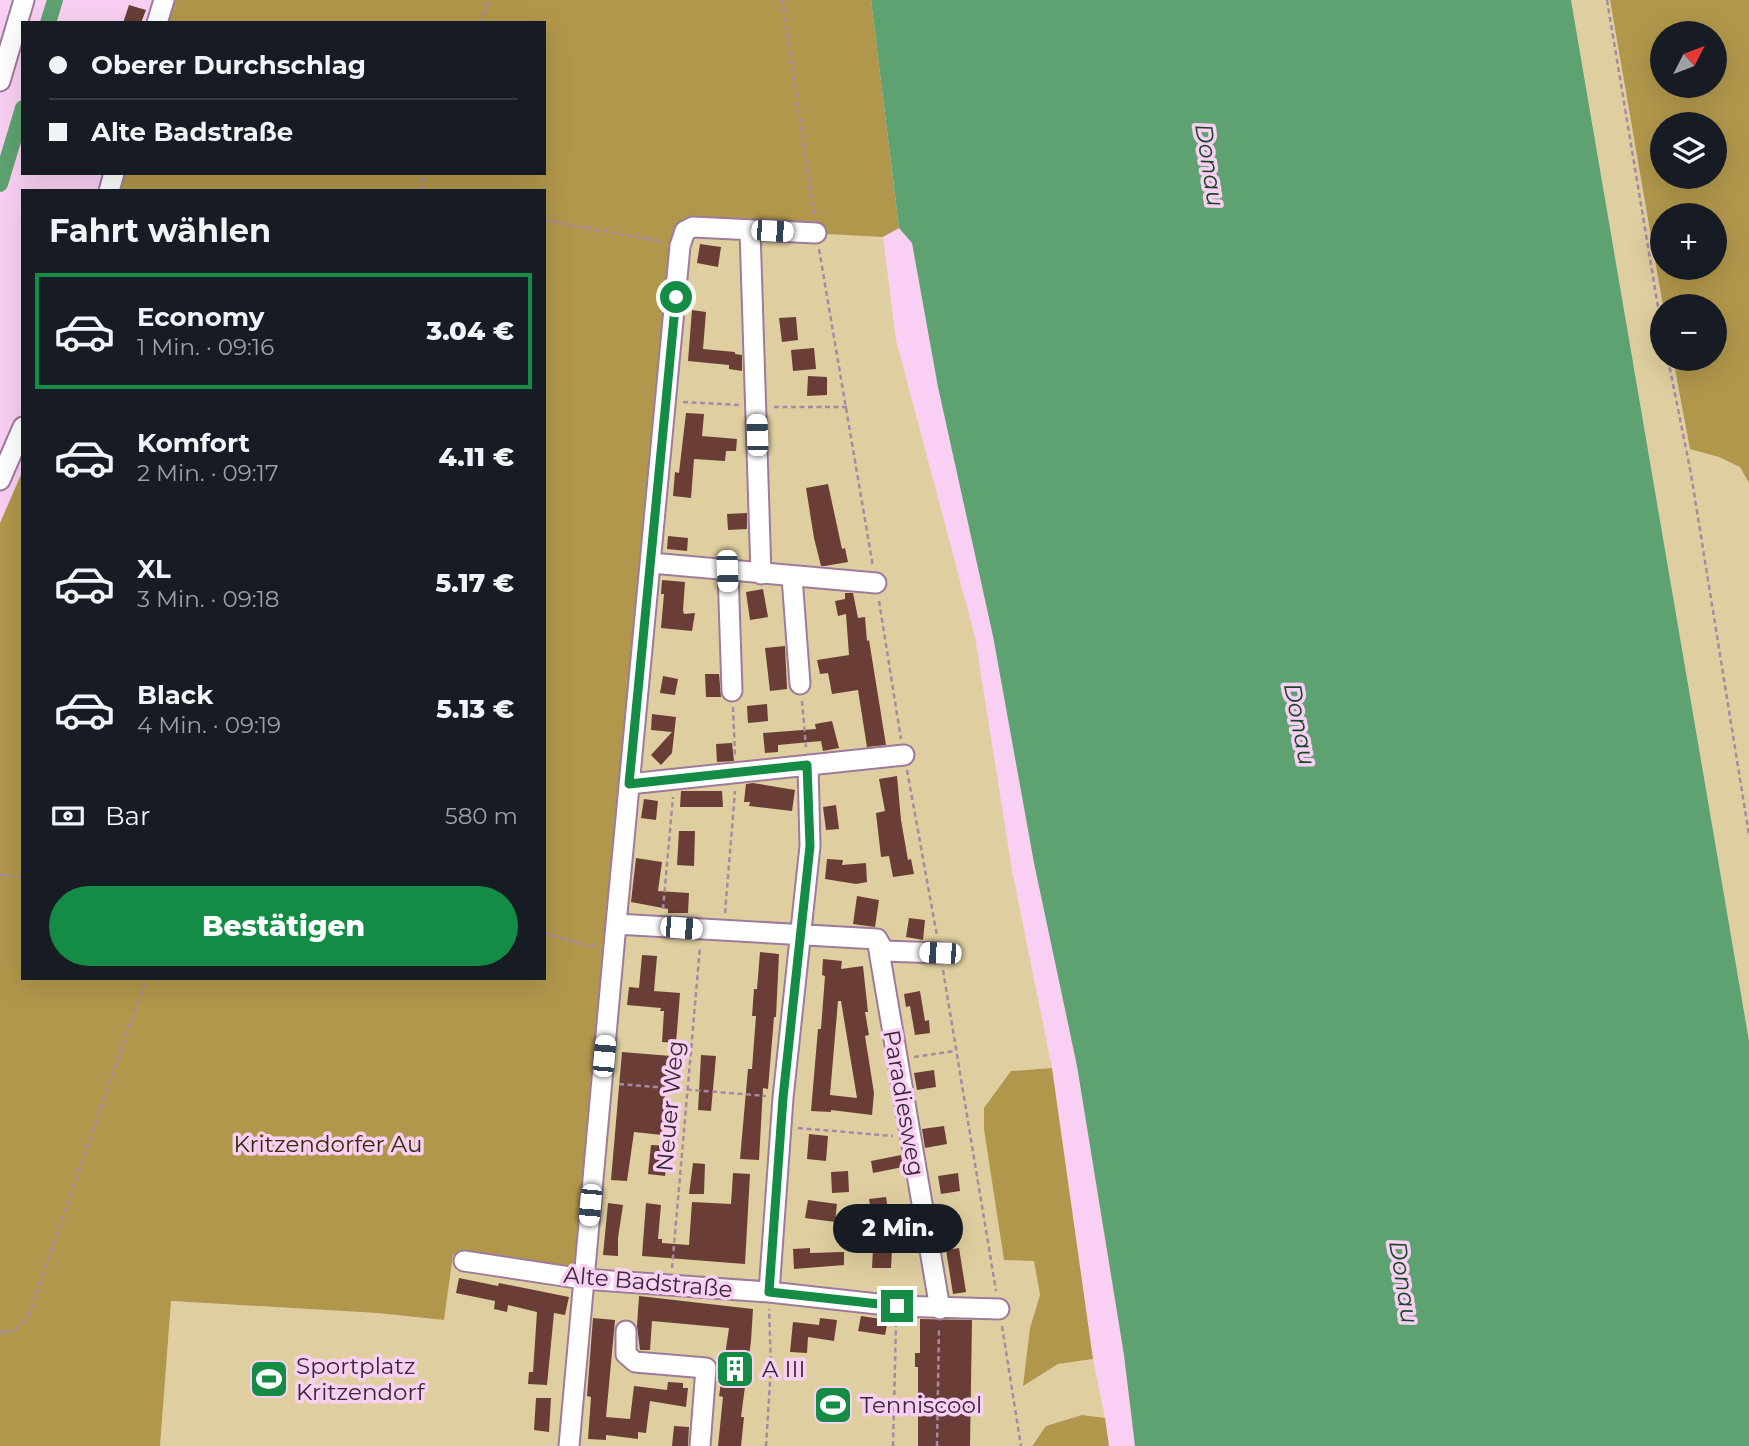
<!DOCTYPE html>
<html lang="de">
<head>
<meta charset="utf-8">
<style>
  :root { --surface:#171b24; --page:#242831; --text:#f1f3f6; --muted:#9ea1a6; --line:#363941; --accent:#158c46 }
  body { margin:0; font-family:Montserrat,sans-serif; background:var(--page); color:var(--text); height:100vh; display:flex; flex-direction:column; font-size:26px; white-space:nowrap }
  * { box-sizing:border-box; margin:0 }
  p { font-size:23px; color:var(--muted) }
  .icon { flex:none; width:38px; height:38px; fill:none; stroke:currentColor; stroke-width:2; stroke-linecap:round; stroke-linejoin:round }
  .map { position:relative; flex:1; overflow:hidden }
  .panel { position:absolute; left:21px; top:189px; width:525px; height:791px; display:flex; flex-direction:column; background:var(--surface); border-radius:0px; box-shadow:0 7px 28px #0002 }
  .panel>* { flex:none }
  .top-card { position:absolute; left:21px; top:21px; width:525px; height:154px; border-radius:0px; box-shadow:0 7px 28px #0002; display:grid; align-content:center; height:154px; padding:0 28px; background:var(--surface) }
  .needle { width:46px; rotate:48deg }
  .buttons { position:absolute; left:1650px; top:21px; display:grid; gap:14px }
  .buttons a { display:grid; place-items:center; width:77px; height:77px; border-radius:50%; background:var(--surface); box-shadow:0 7px 28px #0002; font-size:35px }
  .end { position:absolute; width:32px; height:32px; margin:-16px; border:9px solid #158c46; background:#fff; box-shadow:0 0 0 4px #fff }
  .from { border-radius:50% }
  .bubble { position:absolute; height:49px; border-radius:24px; background:var(--surface); box-shadow:0 7px 28px #0002; font-size:23px; font-weight:800; line-height:49px; text-align:center }
  .car { position:absolute; width:21px; height:42px; margin:-21px -10px; border-radius:9px; box-shadow:0 0 5px 2px #0007; background:linear-gradient(#fff 24%,#345 0 40%,#fff 0 76%,#345 0 86%,#fff 0) }
  .top-card b { display:flex; align-items:center; gap:24px; height:66px; font-size:26px }
  .top-card b+b { border-top:2px solid var(--line) }
  .top-card i { width:18px; height:18px; background:var(--text) }
  ul { padding:0; list-style:none }
  li { display:flex; align-items:center; gap:21px; height:116px; margin:0 14px 10px; padding:0 14px; border:4px solid transparent; border-radius:0px }
  li div { flex:1 }
  li b { display:block; font-size:26px }
  li em { font-style:normal; font-weight:800 }
  li.current { border-color:var(--accent) }
  li>.icon { width:63px; height:63px; stroke-width:1.5 }
  h2 { padding:0 28px; font-size:32px; line-height:84px }
  .pay { display:flex; align-items:center; gap:18px; height:77px; padding:0 28px; font-size:26px }
  .pay p { margin-inline-start:auto }
  .cta { display:flex; gap:14px; margin-top:auto; padding:14px 28px }
  .cta a { flex:1; height:80px; border-radius:42px; background:var(--accent); color:#fff; font-size:28px; font-weight:800; line-height:80px; text-align:center }
  .map>svg:first-child { display:block }
  .green { fill:#dfcfa0 }
  .forest { fill:#b1974b; fill-rule:evenodd }
  .water { fill:#5fa271 }
  .lines { fill:none; stroke-linecap:round; stroke-linejoin:round }
  .canal { stroke:#5fa271; stroke-width:16 }
  .building { fill:#6a3e36; fill-rule:evenodd }
  .street-casing { stroke:#a07a9b; stroke-width:23 }
  .path { stroke:#a789a3; stroke-width:2.5; stroke-dasharray:5 3.5; stroke-linecap:butt }
  .street { stroke:#fff; stroke-width:19 }
  .route { stroke:#158c46; stroke-width:9 }
  .labels { text-anchor:middle; dominant-baseline:central; stroke-width:7; stroke-linejoin:round; paint-order:stroke }
  .street-label { font-size:23px; fill:#382836; stroke:#f9d0f3 }
  .park-label { font-size:23px; fill:#362b08; stroke:#f9d0f3 }
  .poi-label { font-size:23px; fill:#382836; stroke:#f9d0f3; text-anchor:start }
  .water-label { font-size:24px; font-style:italic; fill:#164826; stroke:#f9d0f3 }
</style>
</head>
<body>
<div class="map">
<svg width="1749" height="1446" viewBox="0 0 1749 1446">
  <rect width="100%" height="100%" fill="#f9d0f3"/>
  <path class="green" d="M1571 0H1610L1663 306 1662 359H1673L1690 448 1719 457 1740 467 1749 483V1041Z
    M693 227 883 237 896 340 975 637 1012 870 1052 1068 1011 1071 1004 1260 1034 1261 1040 1295 1030 1328 1024 1385 1058 1364 1093 1359 1105 1418 1082 1415 1033 1442 1032 1446H160L170 1301 377 1313 444 1320 453 1255 583 1279 680 246Z"/>
  <path class="forest" d="M172 0H871L899 228 883 237 693 227 685 231 583 1279 453 1255 444 1320 377 1313 171 1301 160 1446H0V523L23 470V978H544V191H119L123 173H544V23H166Z
    M1610 0H1749V483L1740 467 1719 457 1690 449 1673 359H1715V306H1663ZM1662 33H1715V86H1662ZM1662 124H1715V177H1662ZM1662 215H1715V268H1662Z
    M1052 1068 1093 1359 1058 1364 1023 1386 1030 1328 1040 1295 1034 1261 1004 1260 984 1129V1108L1011 1071Z
    M1082 1415 1105 1418 1109 1446H1032L1046 1426Z"/>
  <path class="water" d="M871 0H1571L1749 1041V1446H1135L1124 1355 1077 1066 1034 863 993 636 938 387 912 243 899 228Z"/>
  <g class="lines">
    <path class="canal" d="M48 23 55 0
      M0 184 23 108"/>
  </g>
  <path class="building" d="M129 5 146 10 141 23H123Z
    M700 244 721 247 718 267 697 263Z
    M692 310 706 312 703 349 735 352V354L742 355V371L729 369V365L688 361Z
    M796 317 798 340 782 342 779 318Z
    M814 348 816 369 793 371 791 350Z
    M808 376 827 377V395L807 396Z
    M686 413 704 414 702 436 737 439 736 451H726L725 461 694 459 691 498 673 496 675 472 679 473Z
    M828 484 842 549 845 548 848 562 825 566H821L814 538 806 488Z
    M747 513V529L728 530 727 514Z
    M668 536 688 538 687 551 667 549Z
    M662 580 685 582 683 610 684 614 695 613 692 631 661 628 664 594H661Z
    M763 589 768 617 750 620 746 592Z
    M845 593H853L858 618 865 617 867 641 869 640 886 745 867 747 858 690 832 694 828 673 820 674 817 660 849 655 846 614 838 616 835 601 845 599Z
    M785 646 787 689 770 691 765 648Z
    M705 674H719L721 697H706Z
    M663 676 678 679 675 695 660 693Z
    M767 704 768 721 748 723 747 706Z
    M652 714 676 717 672 753 661 765 651 755 672 732 651 730Z
    M832 721 839 748 823 751 821 741 778 745V752L765 753 763 733 816 729 815 724Z
    M732 743 734 761 717 762 716 744Z
    M897 776 901 820 908 860 911 859 914 874 893 877 889 856 881 857 876 813 885 811 879 779Z
    M753 783 795 790 792 811 749 806 750 802H744L746 784Z
    M681 791H722L723 807H680Z
    M644 799 658 801 656 820 641 818Z
    M836 805 839 829 826 830 823 807Z
    M679 831H695L694 866 677 865Z
    M636 858 662 862 658 891 689 893 688 913H668V909L631 902Z
    M827 859 843 860 842 865 866 863 867 882 856 884 825 879Z
    M857 896 879 900 875 927 853 924Z
    M909 918 925 920 923 940 906 937Z
    M760 952 779 954 776 1017H774L768 1089 763 1088 759 1160 740 1159 748 1069H752L756 1016H752L754 989H757Z
    M642 955 657 956 654 991 680 993 676 1043 662 1042 664 1011H660L661 1008 627 1005 629 987 639 988Z
    M823 959 842 961 841 969 863 966 868 1012H865L869 1035 865 1036 874 1093 872 1115 831 1110V1112L811 1111 818 1029H821L825 976 822 975ZM838 1001H841L857 1098 830 1095Z
    M920 991 925 1021 929 1020 930 1033 915 1035 910 1006 906 1007 904 994Z
    M622 1052 671 1056 669 1080 666 1079 662 1135 634 1132 627 1181 611 1180Z
    M701 1055 716 1056 711 1111 698 1110Z
    M934 1070 936 1087 917 1090 914 1073Z
    M944 1126 947 1144 925 1148 922 1129Z
    M809 1134 828 1136 826 1161 807 1159Z
    M651 1145 670 1146 665 1176 648 1174Z
    M901 1155 903 1167 873 1173 871 1161Z
    M693 1163 705 1164 704 1194H689Z
    M848 1171 849 1192 832 1193 831 1172Z
    M733 1173 750 1174 745 1264 642 1256 646 1203 661 1205 658 1239H662V1243L689 1245 692 1202 731 1204Z
    M958 1173 960 1191 941 1194 938 1176Z
    M886 1197 889 1217 872 1219 869 1199Z
    M808 1200 837 1204 835 1222 805 1218Z
    M608 1203 623 1205 618 1238V1256L603 1255Z
    M810 1248V1253L844 1252V1265L794 1269 793 1249Z
    M873 1248 892 1249 891 1268H872Z
    M959 1248 966 1292 953 1294 946 1250Z
    M459 1278 498 1286 499 1283 569 1297 565 1315 554 1313 547 1385 528 1384 529 1372H533L537 1312 508 1305 507 1312 494 1309 495 1301 456 1293Z
    M639 1296 753 1309 751 1341 741 1417H744L741 1446H718L723 1397 719 1396 729 1328 652 1321 650 1350H640L637 1326Z
    M861 1316 888 1320 885 1335 858 1331Z
    M593 1318 615 1320 606 1417 630 1419 634 1386 667 1390 668 1382 683 1383V1388H688L686 1407 650 1401 646 1433 638 1432V1439L606 1435V1440L588 1439 591 1397 587 1396Z
    M820 1318 837 1320 834 1341 808 1337 807 1353 790 1352 793 1322 819 1325Z
    M920 1319 972 1320 970 1446H918V1367H915V1353H920Z
    M536 1398H551L549 1432 534 1430Z
    M674 1426 689 1427 688 1446H672Z"/>
  <g class="lines">
    <defs>
      <path id="street" d="M157 23 164 0
        M0 81 24 0
        M109 191 114 173
        M750 230 761 574
        M0 480 23 427
        M651 563 876 583
        M728 571 732 691
        M792 577 800 684
        M629 784 904 755
        M616 924 877 939 884 951 940 953
        M877 939 940 1309
        M464 1261 583 1279 769 1292 896 1306 999 1309
        M769 1292 783 1098 810 846 808 765
        M626 1331V1354L635 1362 706 1368 700 1446
        M569 1446 616 924 680 246 685 231 693 227 816 233"/>
    </defs>
    <use href="#street" class="street-casing"/>
    <path class="path" d="M782 0 814 215
      M1607 0 1662 331
      M480 23 489 0
      M420 191 426 173
      M544 220 663 242
      M819 249 873 567
      M1668 359 1691 474 1749 835
      M683 402 739 405
      M774 407H848
      M879 601 901 739
      M802 701 806 747
      M733 707 735 756
      M907 770 937 936
      M0 875 23 877
      M663 909 673 797
      M725 913 735 791
      M544 933 592 947 596 943
      M943 970 996 1291
      M914 1057 955 1051
      M619 1084 766 1096
      M798 1128 893 1136
      M672 1268 700 947
      M1002 1326 1021 1446
      M0 1332 15 1331 28 1317 146 978
      M766 1446 771 1366 769 1309
      M893 1446 896 1323
      M937 1446 939 1327"/>
    <use href="#street" class="street"/>
  </g>
  <g class="lines">
    <path class="route" d="M676 297 629 784 807 765 810 846 783 1098 769 1292 897 1306"/>
  </g>
  <defs>
    <symbol id="building-square" viewBox="-11 -11 22 22"><rect x="-9" y="-9" width="18" height="18" rx="4" fill="#158c46" stroke="#f9d0f3"/><path d="M-4-6H4V6H1V3H-1V6H-4ZM-2.5-4.3h1.7v1.8h-1.7ZM.8-4.3h1.7v1.8H.8ZM-2.5-1h1.7V.8h-1.7ZM.8-1h1.7V.8H.8Z" fill="#fff"/></symbol>
    <symbol id="stadium-square" viewBox="-11 -11 22 22"><rect x="-9" y="-9" width="18" height="18" rx="4" fill="#158c46" stroke="#f9d0f3"/><path d="M0-5a6.5 5 0 1 0 0 10a6.5 5 0 1 0 0-10ZM-3.5-1.8h7v3.6h-7Z" fill="#fff"/></symbol>
  </defs>
  <g fill-rule="evenodd">
    <use href="#building-square" x="713" y="1347" width="44" height="44"/>
    <use href="#stadium-square" x="247" y="1357" width="44" height="44"/>
    <use href="#stadium-square" x="811" y="1383" width="44" height="44"/>
  </g>
  <g class="labels">
    <g class="street-label">
      <text transform="translate(904 1103) rotate(80)">Paradiesweg</text>
      <text transform="translate(670 1106) rotate(-85)">Neuer Weg</text>
      <text transform="translate(648 1282) rotate(5)">Alte Badstraße</text>
    </g>
    <g class="park-label">
      <text x="328" y="1144">Kritzendorfer Au</text>
    </g>
    <g class="poi-label">
      <text x="296" y="1366">Sportplatz<tspan x="296" dy="26">Kritzendorf</tspan></text>
      <text x="762" y="1369">A III</text>
      <text x="860" y="1405">Tenniscool</text>
    </g>
    <g class="water-label">
      <text transform="translate(1210 165) rotate(81)">Donau</text>
      <text transform="translate(1300 724) rotate(79)">Donau</text>
      <text transform="translate(1404 1282) rotate(81)">Donau</text>
    </g>
  </g>
</svg>
<div class="buttons">
<a><svg class="needle" viewBox="-14 -14 28 28"><path d="M0-13l5 13h-10z" fill="#e53935"/><path d="M0 13l5-13h-10z" fill="#9ea1a6"/></svg></a>
<a><svg class="icon" aria-label="layers" viewBox="0 0 24 24"><path d="M12 4l9 5-9 5-9-5zM3 14l9 5 9-5"/></svg></a>
<a>+</a>
<a>−</a>
</div>
<i class="end from" style="left:676px;top:297px"></i>
<i class="end" style="left:897px;top:1306px"></i>
<div class="bubble" style="left:833px;top:1204px;width:130px">2 Min.</div>
<i class="car" style="left:772px;top:231px;rotate:93deg"></i>
<i class="car" style="left:757px;top:435px;rotate:358deg"></i>
<i class="car" style="left:727px;top:571px;rotate:178deg"></i>
<i class="car" style="left:681px;top:928px;rotate:95deg"></i>
<i class="car" style="left:940px;top:953px;rotate:272deg"></i>
<i class="car" style="left:604px;top:1056px;rotate:5deg"></i>
<i class="car" style="left:590px;top:1205px;rotate:185deg"></i>
<div class="top-card">
<b><i class="from"></i>Oberer Durchschlag</b>
<b><i></i>Alte Badstraße</b>
</div>
<section class="panel">
<h2>Fahrt wählen</h2>
<ul>
<li class="current"><svg class="icon" aria-label="car" viewBox="0 0 24 24"><path d="M5 17H2v-5l4-1 3-4h7l3 4 3 1v5h-3M9 17h6M6 11h13"/><circle cx="7" cy="17" r="2"/><circle cx="17" cy="17" r="2"/></svg><div><b>Economy</b><p>1 Min. · 09:16</p></div><em>3.04 €</em></li>
<li><svg class="icon" aria-label="car" viewBox="0 0 24 24"><path d="M5 17H2v-5l4-1 3-4h7l3 4 3 1v5h-3M9 17h6M6 11h13"/><circle cx="7" cy="17" r="2"/><circle cx="17" cy="17" r="2"/></svg><div><b>Komfort</b><p>2 Min. · 09:17</p></div><em>4.11 €</em></li>
<li><svg class="icon" aria-label="car" viewBox="0 0 24 24"><path d="M5 17H2v-5l4-1 3-4h7l3 4 3 1v5h-3M9 17h6M6 11h13"/><circle cx="7" cy="17" r="2"/><circle cx="17" cy="17" r="2"/></svg><div><b>XL</b><p>3 Min. · 09:18</p></div><em>5.17 €</em></li>
<li><svg class="icon" aria-label="car" viewBox="0 0 24 24"><path d="M5 17H2v-5l4-1 3-4h7l3 4 3 1v5h-3M9 17h6M6 11h13"/><circle cx="7" cy="17" r="2"/><circle cx="17" cy="17" r="2"/></svg><div><b>Black</b><p>4 Min. · 09:19</p></div><em>5.13 €</em></li>
</ul>
<div class="pay"><svg class="icon" aria-label="cash" viewBox="0 0 24 24"><path d="M3 7h18v10H3z"/><circle cx="12" cy="12" r="2"/></svg>Bar<p>580 m</p></div>
<div class="cta"><a>Bestätigen</a></div>
</section>
</div>
</body>
</html>
